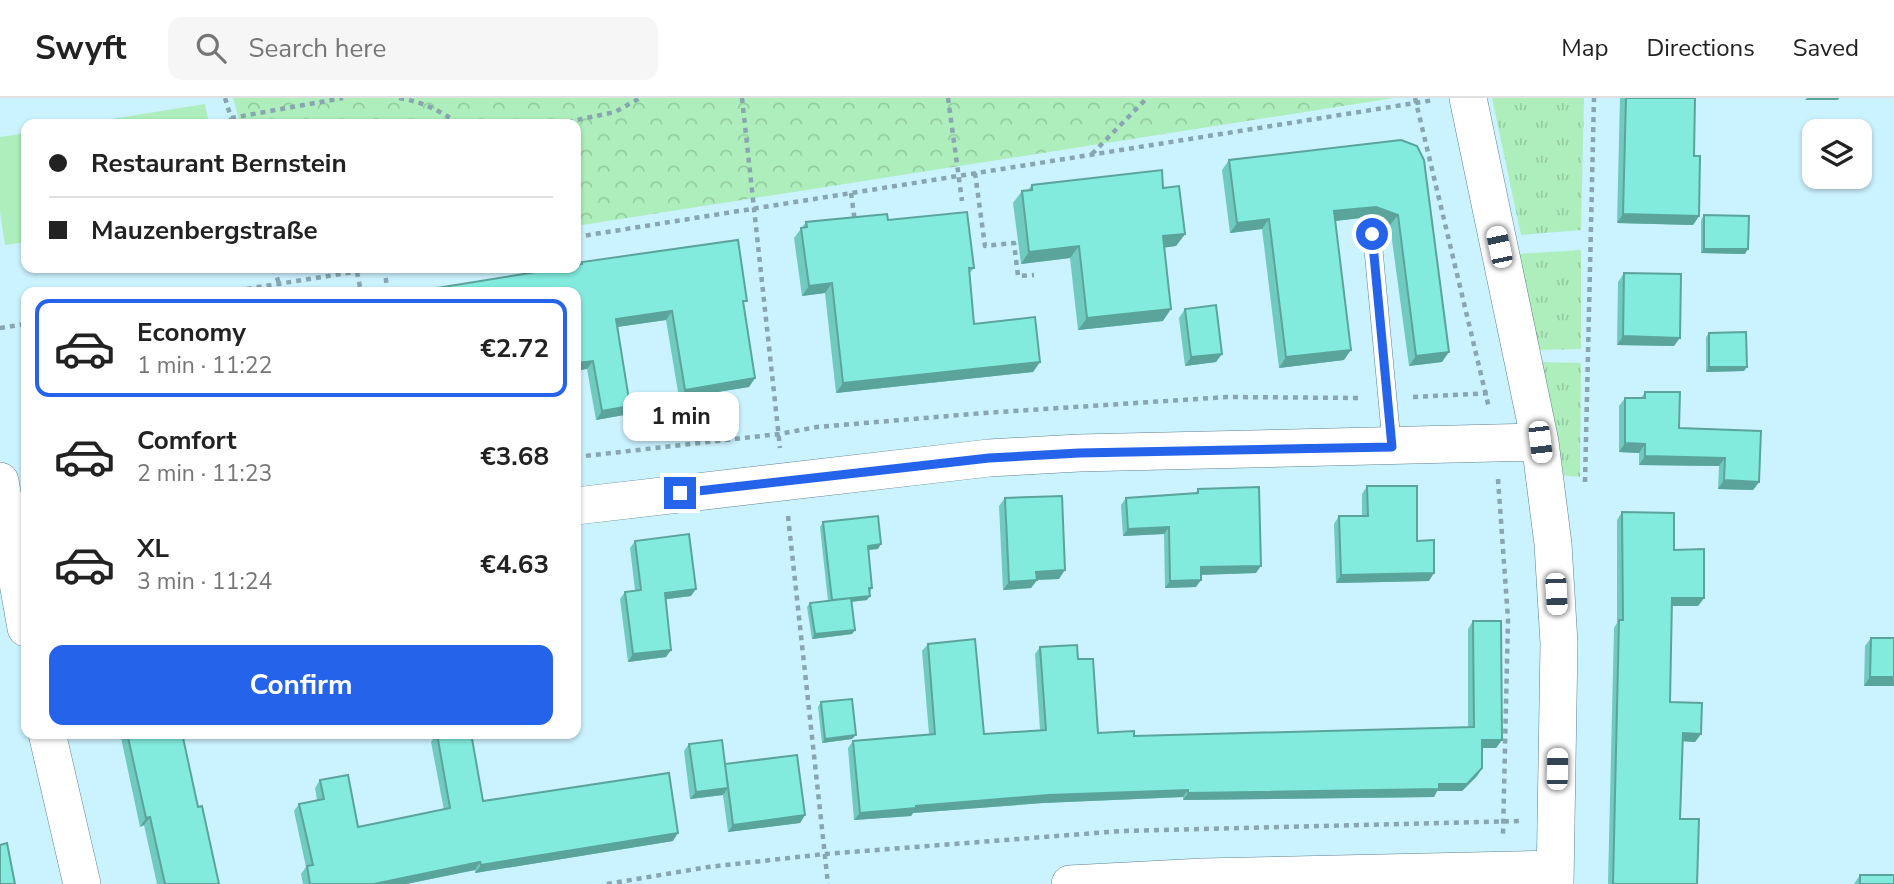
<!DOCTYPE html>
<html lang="en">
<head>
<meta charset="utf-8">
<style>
  :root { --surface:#fff; --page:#f6f6f6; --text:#222; --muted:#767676; --line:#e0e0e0; --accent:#2563eb }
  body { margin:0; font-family:"Nunito Sans",sans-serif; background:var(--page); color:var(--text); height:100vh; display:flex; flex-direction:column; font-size:26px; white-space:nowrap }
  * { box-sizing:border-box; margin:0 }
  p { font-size:23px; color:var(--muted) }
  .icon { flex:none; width:38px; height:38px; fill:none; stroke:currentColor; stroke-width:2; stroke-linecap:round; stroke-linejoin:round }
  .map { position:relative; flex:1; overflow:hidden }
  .side { position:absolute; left:21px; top:189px; width:560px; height:452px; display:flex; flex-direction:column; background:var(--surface); border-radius:14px; box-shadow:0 2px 5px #0004 }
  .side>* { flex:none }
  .top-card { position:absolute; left:21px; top:21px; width:560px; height:154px; border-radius:14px; box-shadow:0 2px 5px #0004; display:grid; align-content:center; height:154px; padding:0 28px; background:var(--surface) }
  .controls { position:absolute; left:1802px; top:21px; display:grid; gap:14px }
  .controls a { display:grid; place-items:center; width:70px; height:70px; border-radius:14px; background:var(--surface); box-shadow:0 2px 5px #0004; font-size:35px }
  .end { position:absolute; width:32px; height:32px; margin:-16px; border:9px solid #2563eb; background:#fff; box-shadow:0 0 0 4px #fff }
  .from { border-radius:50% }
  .bubble { position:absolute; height:49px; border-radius:14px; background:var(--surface); box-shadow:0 2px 5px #0004; font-size:23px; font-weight:700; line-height:49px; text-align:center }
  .car { position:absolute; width:21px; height:42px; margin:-21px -10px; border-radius:9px; box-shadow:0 0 5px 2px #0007; background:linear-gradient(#fff 24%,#345 0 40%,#fff 0 76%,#345 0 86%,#fff 0) }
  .top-card b { display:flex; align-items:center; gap:24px; height:66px; font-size:26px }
  .top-card b+b { border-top:2px solid var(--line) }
  .top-card i { width:18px; height:18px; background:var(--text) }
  ul { padding:12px 0 0; list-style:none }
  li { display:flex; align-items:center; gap:21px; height:98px; margin:0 14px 10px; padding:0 14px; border:4px solid transparent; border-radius:14px }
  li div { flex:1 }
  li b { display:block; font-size:26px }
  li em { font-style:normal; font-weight:700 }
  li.current { border-color:var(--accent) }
  li>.icon { width:63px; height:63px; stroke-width:1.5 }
  .cta { display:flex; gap:14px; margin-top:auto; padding:14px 28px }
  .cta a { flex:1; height:80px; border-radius:14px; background:var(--accent); color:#fff; font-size:28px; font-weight:700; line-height:80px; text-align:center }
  header { display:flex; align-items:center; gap:42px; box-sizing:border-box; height:98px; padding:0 35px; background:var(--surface); border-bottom:2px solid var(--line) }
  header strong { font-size:33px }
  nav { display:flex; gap:38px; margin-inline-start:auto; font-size:24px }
  .search { width:490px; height:63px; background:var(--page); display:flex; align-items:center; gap:18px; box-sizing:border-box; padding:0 24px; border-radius:14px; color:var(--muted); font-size:26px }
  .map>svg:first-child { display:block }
  .grass { fill:url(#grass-tufts) }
  .park { fill:url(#park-crowns) }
  .garden { fill:#aeeebc }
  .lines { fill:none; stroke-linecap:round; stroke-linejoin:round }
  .lane-casing { stroke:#5e828e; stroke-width:19 }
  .street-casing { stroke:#5e828e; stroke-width:38 }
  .path { stroke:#87a6af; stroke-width:4.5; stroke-dasharray:5 5; stroke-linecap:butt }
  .lane { stroke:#fff; stroke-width:18 }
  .street { stroke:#fff; stroke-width:37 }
  .wall { fill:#70cabf }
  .shaded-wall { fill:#5ba49b }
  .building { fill:#82ebde; stroke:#5ba49b; stroke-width:2 }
  .route { stroke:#2563eb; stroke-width:9 }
</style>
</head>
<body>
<header>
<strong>Swyft</strong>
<div class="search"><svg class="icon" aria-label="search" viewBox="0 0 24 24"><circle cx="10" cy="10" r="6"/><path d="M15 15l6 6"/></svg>Search here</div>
<nav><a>Map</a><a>Directions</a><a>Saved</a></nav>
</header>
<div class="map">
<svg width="1894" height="786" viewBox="0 0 1894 786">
  <defs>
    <pattern id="grass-tufts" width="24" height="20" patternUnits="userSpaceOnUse" patternTransform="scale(1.75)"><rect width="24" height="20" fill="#aeeebc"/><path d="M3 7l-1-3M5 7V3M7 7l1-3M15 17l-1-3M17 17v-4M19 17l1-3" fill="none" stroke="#94cca1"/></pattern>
    <pattern id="park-crowns" width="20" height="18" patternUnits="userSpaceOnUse" patternTransform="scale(1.75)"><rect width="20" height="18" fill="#aeeebc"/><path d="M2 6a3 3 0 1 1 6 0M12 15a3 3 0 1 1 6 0" fill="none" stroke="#94cca1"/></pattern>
  </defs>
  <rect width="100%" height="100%" fill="#cbf2ff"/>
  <path class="grass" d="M1492 0H1584L1581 132 1521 137Z
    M1581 152V251L1539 252 1517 156Z
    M1540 264 1581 265 1580 379 1560 377Z"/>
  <path class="park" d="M233 0H1394L576 128V26H240Z"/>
  <path class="garden" d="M205 6 209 26H80Z
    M26 35V144L5 147 0 114V39Z"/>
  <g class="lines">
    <defs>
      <path id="lane" d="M1372 136 1392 349"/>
      <path id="street" d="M1468 0 1540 344 1553 446 1559 545 1555 786
        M0 383 26 530
        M576 408 989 360 1079 355 1540 344
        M47 635 82 786
        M1070 786 1203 779 1555 771"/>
    </defs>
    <use href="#lane" class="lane-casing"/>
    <use href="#street" class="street-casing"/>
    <path class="path" d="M225 0 233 26
      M399 0C423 4 439 12 459 26
      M742 0 780 350
      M948 0 962 103
      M1415 0 1489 310
      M231 20 343 0
      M558 26 615 14 640 0
      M1092 56 1147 0
      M975 75 985 148 1014 145 1018 178 1034 177
      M851 95 855 124
      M576 139 1434 2
      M274 170 279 186
      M384 170 388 194
      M357 174 361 194
      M227 194 379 170
      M0 230 26 226
      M1413 299 1492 295
      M576 359 779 336 817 329 984 315 1227 299 1363 300
      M1498 381 1508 521 1503 736
      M1585 384 1594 0
      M788 418 828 786
      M607 786 708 769 825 756 1121 733 1520 723"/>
    <use href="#lane" class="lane"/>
    <use href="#street" class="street"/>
  </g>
  <path class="wall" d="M1620 0H1695L1694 58 1699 118 1693 127 1617 125Z
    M1401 42 1442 264 1409 268 1390 127 1369 119 1335 123 1344 262 1279 270 1262 131 1230 135 1222 72 1229 62Z
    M1032 87 1163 90 1185 136 1176 148 1164 149 1163 223 1078 232 1070 160 1021 166 1013 105 1022 93 1028 92Z
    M1704 117 1745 156 1701 155V122Z
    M888 122 974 170 969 176 974 226 1040 264 1033 274 836 295 825 195 802 198 794 140 806 124Z
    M582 164 744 208 755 280 749 289 679 300 666 222 617 229 630 308 624 317 596 322 587 271 580 167Z
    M1624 175 1674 248 1617 247 1618 184Z
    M1185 211 1222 256 1216 264 1185 268 1179 220Z
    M1709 235 1744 273 1706 274V239Z
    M1645 294 1679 330 1761 333 1759 384 1753 392 1718 391 1719 368 1639 367V355L1619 354V308L1625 300H1641Z
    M1367 388 1417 443 1429 483 1336 485 1334 426 1339 418H1362V396Z
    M1198 391 1256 475 1201 477 1196 489 1165 490 1164 436 1123 438 1121 407 1126 400 1195 396Z
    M1005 400 1059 481 1037 482 1031 490 1003 492 999 408Z
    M1622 414 1674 452 1704 500 1698 508H1672L1670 604 1701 636 1695 644 1683 643 1680 721 1697 786H1608L1614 530 1617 525V422Z
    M823 424 878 451 868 452 872 490 870 494 867 502 852 504 855 532 852 536 812 541 807 509 810 505 828 503 820 429Z
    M635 443 691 498 666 501 671 552 666 559 628 564 620 501 625 494 635 492 630 450Z
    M1473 523 1502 642 1496 650H1482V670L1477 678 1462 693H1437L1434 699 1183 702V699L1043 705 913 715 911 718 854 722 848 650 853 643 929 636 922 553 928 546 984 636 1040 632 1035 556 1040 549 1078 561 1098 635 1134 638 1468 630V531Z
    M1871 540 1894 588H1864L1865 548Z
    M821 604 852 641 822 645 818 609Z
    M120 635H182L198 709 219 786H157L144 727 140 729Z
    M437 636 483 703 673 743 475 775V772L406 786H303L301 776 306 769 294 713 299 706 317 702 315 690 320 682 358 729 444 712 431 644Z
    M689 646 725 666 805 717 800 725 728 734 723 697 690 701 684 653Z
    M1860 777 1894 786H1854Z"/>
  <path class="shaded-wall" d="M1807 0H1839L1838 2H1805Z
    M1376 109 1398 117 1390 127 1369 119 1327 124 1334 113Z
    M1623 116 1699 118 1693 127 1617 125Z
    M1269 121 1262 131 1230 135 1237 125Z
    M1185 136 1176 148 1155 151 1163 138Z
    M1079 148 1070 160 1021 166 1029 154Z
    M1704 151H1748L1745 156 1701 155Z
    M832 185 825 195 802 198 809 188Z
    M1171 211 1163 223 1078 232 1087 220Z
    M672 213 666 222 610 230 616 221Z
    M1623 238 1680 240 1674 248 1617 247Z
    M1351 252 1344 262 1279 270 1286 259Z
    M1449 254 1442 264 1409 268 1416 258Z
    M1222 256 1216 264 1185 268 1191 259Z
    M593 263 587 271 576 273V265Z
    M1040 264 1033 274 836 295 843 285Z
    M1709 269H1747L1744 273 1706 274Z
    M755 280 749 289 679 300 685 292Z
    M630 308 624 317 596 322 602 313Z
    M1625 345 1645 346 1639 355 1619 354Z
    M1645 358 1725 360 1719 368 1639 367Z
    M1724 382 1759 384 1753 392 1718 391Z
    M1169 429 1164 436 1123 438 1128 431Z
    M881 446 878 451 865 452 868 448Z
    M1261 468 1256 475 1195 477 1201 469Z
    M1065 472 1059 481 1030 482 1036 474Z
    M1434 475 1429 483 1336 485 1341 477Z
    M1037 482 1031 490 1003 492 1009 484Z
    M1201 482 1196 489 1165 490 1170 483Z
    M696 491 691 498 660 502 665 495Z
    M870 498 867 502 829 506 832 502Z
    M1672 500H1704L1698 508H1666Z
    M855 532 852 536 812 541 815 536Z
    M671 552 666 559 628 564 633 556Z
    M1870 579H1894V588H1864Z
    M1683 635 1701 636 1695 644 1677 643Z
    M856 637 852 641 822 645 825 641Z
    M1482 642H1502L1496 650H1477Z
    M1482 670 1477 678 1462 693H1437L1434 699 1183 702 1188 695 1439 686Z
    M728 690 723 697 690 701 696 694Z
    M1188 692 1183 699 1043 705 913 715 911 718 854 722 860 715 916 708 1048 697Z
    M805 717 800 725 728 734 733 727Z
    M150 719 144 727 140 729 146 720Z
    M678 735 673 743 475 775 481 767Z
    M480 764 475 772 406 786H374Z"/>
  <path class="building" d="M1626 0H1695L1694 58H1700L1699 118 1623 116Z
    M1401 42 1417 48 1424 62 1449 254 1416 258 1398 117 1376 109 1334 113 1351 252 1286 259 1269 121 1237 125 1229 62Z
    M1162 72 1163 90 1179 88 1185 136 1163 138 1171 211 1087 220 1079 148 1029 154 1022 93 1032 92V87Z
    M967 114 974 170H969L974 226 1035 219 1040 264 843 285 832 185 809 188 801 130 807 129 806 124 887 116 888 122Z
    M1704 117 1749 118 1748 151H1704Z
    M738 142 747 203H743L755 280 685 292 672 213 616 221 630 308 602 313 593 263 576 265V194H412L561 170H576V167L582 166V164Z
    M1624 175 1681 176 1680 240 1623 238Z
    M1216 207 1222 256 1191 259 1185 211Z
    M1746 234 1747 269H1709V235Z
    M1645 294H1680L1679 330 1761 333 1759 384 1724 382 1725 360 1645 358V346L1625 345V300H1645Z
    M1367 388H1417V443L1434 442V475L1341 477 1339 418H1368Z
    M1259 389 1261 468 1201 469V482L1170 483 1169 429 1128 431 1126 400 1198 395V391Z
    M1062 398 1065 472 1036 474 1037 482 1009 484 1005 400Z
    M1622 414 1674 415V452L1704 451V500H1672L1670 604 1702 605 1701 636 1683 635 1680 721H1699L1697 786H1613L1619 522H1623Z
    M878 418 881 446 868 448 872 490H869L870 498 832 502 823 424Z
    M689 436 696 491 665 495 671 552 633 556 625 494 641 492 635 443Z
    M851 500 855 532 815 536 810 505Z
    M1473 523H1501L1502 642H1482V670L1467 686H1439V691L1188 695V692L1048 697 916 708V710L860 715 853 643 935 636 928 546 975 541 984 636 1046 632 1040 549 1077 547 1078 561H1093L1098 635 1134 633V638L1474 629Z
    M1871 540H1894V579H1870Z
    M852 601 856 637 825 641 821 604Z
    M127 635H182L198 709 202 708 219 786H165L150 719 146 720Z
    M442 635H471L483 703 669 675 678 735 481 767 480 764 374 786H310L307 768 313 767 299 706 324 701 320 682 348 677 358 729 450 710 437 636Z
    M722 642 728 690 696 694 689 646Z
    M797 657 805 717 733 727 725 666Z
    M7 745 15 786H0V747Z
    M1860 777H1894V786H1860Z"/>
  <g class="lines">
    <path class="route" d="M680 395 989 360 1079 355 1392 349 1372 136"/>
  </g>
</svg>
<div class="controls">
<a><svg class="icon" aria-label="layers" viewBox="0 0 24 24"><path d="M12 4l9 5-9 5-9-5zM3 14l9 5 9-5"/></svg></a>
</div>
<i class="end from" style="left:1372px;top:136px"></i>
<i class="end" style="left:680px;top:395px"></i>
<div class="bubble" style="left:623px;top:294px;width:116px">1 min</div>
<i class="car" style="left:1499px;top:149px;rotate:348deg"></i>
<i class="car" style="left:1540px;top:344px;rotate:173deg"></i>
<i class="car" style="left:1556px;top:496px;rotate:177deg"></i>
<i class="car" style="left:1557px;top:671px;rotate:1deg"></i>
<div class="top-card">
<b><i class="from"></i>Restaurant Bernstein</b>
<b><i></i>Mauzenbergstraße</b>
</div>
<section class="side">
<ul>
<li class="current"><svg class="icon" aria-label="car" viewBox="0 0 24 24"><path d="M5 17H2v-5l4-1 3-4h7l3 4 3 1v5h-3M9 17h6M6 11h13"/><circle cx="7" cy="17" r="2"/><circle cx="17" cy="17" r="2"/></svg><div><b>Economy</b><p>1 min · 11:22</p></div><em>€2.72</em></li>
<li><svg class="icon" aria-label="car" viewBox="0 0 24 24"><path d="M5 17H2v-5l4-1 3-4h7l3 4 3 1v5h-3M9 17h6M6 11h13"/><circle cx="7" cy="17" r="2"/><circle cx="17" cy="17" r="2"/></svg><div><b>Comfort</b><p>2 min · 11:23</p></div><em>€3.68</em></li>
<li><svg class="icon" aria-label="car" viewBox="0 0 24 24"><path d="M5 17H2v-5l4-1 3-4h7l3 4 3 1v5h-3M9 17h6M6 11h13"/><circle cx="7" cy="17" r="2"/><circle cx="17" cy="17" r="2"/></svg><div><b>XL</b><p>3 min · 11:24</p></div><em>€4.63</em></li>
</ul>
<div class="cta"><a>Confirm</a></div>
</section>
</div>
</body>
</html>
